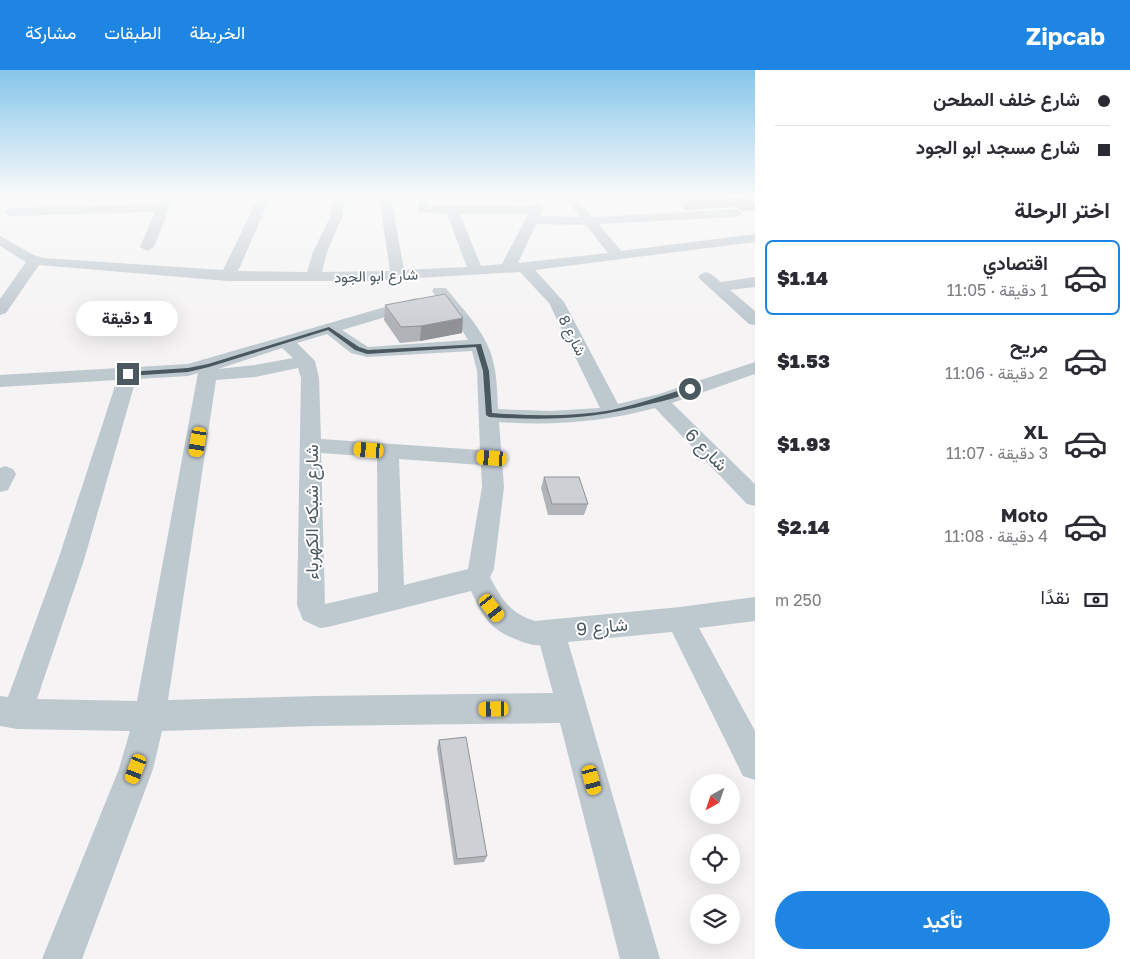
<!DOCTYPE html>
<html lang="ar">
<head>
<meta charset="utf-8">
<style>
  :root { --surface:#fff; --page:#f7f7f7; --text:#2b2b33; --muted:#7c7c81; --line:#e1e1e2; --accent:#1e85e3 }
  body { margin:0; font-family:"Golos Text",Vazirmatn,sans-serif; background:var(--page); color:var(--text); direction:rtl; height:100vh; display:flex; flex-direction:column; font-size:19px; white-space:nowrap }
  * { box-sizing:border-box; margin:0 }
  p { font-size:16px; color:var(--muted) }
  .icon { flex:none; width:28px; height:28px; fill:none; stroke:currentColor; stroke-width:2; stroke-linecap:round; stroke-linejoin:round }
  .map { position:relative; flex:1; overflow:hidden; direction:ltr }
  .side { display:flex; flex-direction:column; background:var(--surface); width:375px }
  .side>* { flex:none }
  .banner { display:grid; align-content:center; height:110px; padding:0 20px; background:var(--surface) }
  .needle { width:32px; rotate:220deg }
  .fabs { position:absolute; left:690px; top:704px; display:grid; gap:10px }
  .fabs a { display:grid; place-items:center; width:50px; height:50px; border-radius:50%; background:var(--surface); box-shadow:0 5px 20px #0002; font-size:25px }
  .end { position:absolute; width:22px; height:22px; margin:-11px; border:6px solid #4a5860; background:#fff; box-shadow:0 0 0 2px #fff }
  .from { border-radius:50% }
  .bubble { position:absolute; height:35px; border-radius:18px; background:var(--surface); box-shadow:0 5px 20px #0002; font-size:16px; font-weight:800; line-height:35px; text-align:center; direction:rtl }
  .car { position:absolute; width:15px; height:30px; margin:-15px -8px; border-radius:6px; box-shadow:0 0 4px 1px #0007; background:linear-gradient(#f5c518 24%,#345 0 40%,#f5c518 0 76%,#345 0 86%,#f5c518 0) }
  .banner b { display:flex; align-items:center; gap:18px; height:48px; font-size:19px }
  .banner b+b { border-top:1px solid var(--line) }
  .banner i { width:12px; height:12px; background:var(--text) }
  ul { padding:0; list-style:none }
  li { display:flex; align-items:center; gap:15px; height:75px; margin:0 10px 8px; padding:0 10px; border:2px solid transparent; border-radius:8px }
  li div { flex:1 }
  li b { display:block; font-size:19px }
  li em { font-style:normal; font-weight:800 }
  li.active { border-color:var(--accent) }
  li>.icon { width:45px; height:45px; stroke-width:1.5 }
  h2 { padding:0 20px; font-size:22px; line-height:60px }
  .pay { display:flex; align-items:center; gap:12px; height:55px; padding:0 20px; font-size:19px }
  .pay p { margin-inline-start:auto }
  .button { display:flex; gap:10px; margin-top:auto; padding:10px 20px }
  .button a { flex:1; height:58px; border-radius:30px; background:var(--accent); color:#fff; font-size:20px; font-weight:800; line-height:58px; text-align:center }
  header { display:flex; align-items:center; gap:30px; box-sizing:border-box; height:70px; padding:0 25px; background:var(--accent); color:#fff }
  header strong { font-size:24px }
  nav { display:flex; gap:28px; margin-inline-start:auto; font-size:18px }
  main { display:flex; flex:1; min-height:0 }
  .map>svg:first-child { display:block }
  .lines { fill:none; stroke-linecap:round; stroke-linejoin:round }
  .street { fill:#bec8cf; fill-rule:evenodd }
  .wall { fill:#b0b3b7 }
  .shaded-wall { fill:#909295 }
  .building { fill:#cdd0d5; stroke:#909295 }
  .route { fill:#4a5860 }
  .labels { text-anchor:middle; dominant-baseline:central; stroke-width:4; stroke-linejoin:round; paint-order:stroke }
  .far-street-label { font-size:15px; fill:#4a5860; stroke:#fff }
  .street-label { font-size:18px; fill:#4a5860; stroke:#fff }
</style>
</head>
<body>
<header>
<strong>Zipcab</strong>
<nav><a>الخريطة</a><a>الطبقات</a><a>مشاركة</a></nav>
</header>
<main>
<section class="side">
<div class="banner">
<b><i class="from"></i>شارع خلف المطحن</b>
<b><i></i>شارع مسجد ابو الجود</b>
</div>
<h2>اختر الرحلة</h2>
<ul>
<li class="active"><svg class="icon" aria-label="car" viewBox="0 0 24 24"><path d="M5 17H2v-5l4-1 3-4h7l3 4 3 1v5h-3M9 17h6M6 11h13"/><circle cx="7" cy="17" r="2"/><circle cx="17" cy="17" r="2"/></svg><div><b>اقتصادي</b><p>1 دقيقة · 11:05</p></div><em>$1.14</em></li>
<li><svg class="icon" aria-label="car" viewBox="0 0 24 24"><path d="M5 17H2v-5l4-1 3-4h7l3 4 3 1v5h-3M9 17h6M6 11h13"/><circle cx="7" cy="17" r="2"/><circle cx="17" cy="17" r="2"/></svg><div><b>مريح</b><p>2 دقيقة · 11:06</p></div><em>$1.53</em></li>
<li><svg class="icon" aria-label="car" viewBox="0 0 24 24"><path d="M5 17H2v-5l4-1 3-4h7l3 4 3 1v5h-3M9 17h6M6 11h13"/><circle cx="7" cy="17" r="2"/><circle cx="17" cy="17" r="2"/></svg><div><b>XL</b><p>3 دقيقة · 11:07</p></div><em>$1.93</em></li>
<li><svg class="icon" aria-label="car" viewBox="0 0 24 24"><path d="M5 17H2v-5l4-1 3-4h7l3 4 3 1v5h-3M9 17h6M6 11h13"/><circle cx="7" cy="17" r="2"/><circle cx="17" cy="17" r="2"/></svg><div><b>Moto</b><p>4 دقيقة · 11:08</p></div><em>$2.14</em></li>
</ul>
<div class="pay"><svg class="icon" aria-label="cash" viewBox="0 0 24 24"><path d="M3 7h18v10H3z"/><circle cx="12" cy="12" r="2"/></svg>نقدًا<p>250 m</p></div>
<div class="button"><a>تأكيد</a></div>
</section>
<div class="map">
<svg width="755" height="889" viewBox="0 0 755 889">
  <rect width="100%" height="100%" fill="#f5f3f3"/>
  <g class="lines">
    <path class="street" d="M162 126H174L154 177 147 181 140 177 155 142 10 146 4 142 10 138 158 134Z
      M259 126H271L238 201 307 202 313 182 331 145 332 126H344L343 145 327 182 322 202 390 201 379 126H391L404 200 467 197 447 144 419 142 417 139 418 126H430L429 135 532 136 538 133 544 137 540 146 580 147 566 129 568 126H576L593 147 737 139 743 143 737 147 599 154 621 181 755 164V172L535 200 564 232 618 334 659 324 755 292V304L672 333 755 414V436L747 434 655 338C603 352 553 356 499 352L504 417 494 499 490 507C501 528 510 544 535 551L680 537 755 527V551L699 558 755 661V710L743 706 672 562 568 572 660 889H620L560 653 317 656 162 661 153 699 82 889H42L119 699 130 661 17 659 0 656V626L8 627 58 490 117 310 0 317V305L188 294 416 228 422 230 424 233 422 236 342 260 368 277 468 270 460 257 432 221 434 218H446C460 236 477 253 487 274 497 294 497 318 498 339L550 341 600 338 549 233 520 202 368 211H228L39 195 6 243 0 245V229L26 192 0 176V166L34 185 44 188 223 200ZM460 144H528L502 194 481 196ZM536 154 586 155 608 183 518 193ZM327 264 351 283 367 287 472 281 477 301 480 380 321 369 319 308 315 291 297 273ZM282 278 293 288 255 295 218 299ZM298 298 301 308 297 535 303 550 320 558 328 557 471 521C483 547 490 560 518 570 525 573 533 576 540 575L553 623 317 626 168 630 216 310 255 307ZM198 303 137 631 37 629 84 490 136 309 188 306ZM321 383 377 387 378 522 325 534ZM399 389 481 395 482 417 468 499 404 515Z
      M706 202 711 204 721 212 755 207V217L730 220 755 241V255L749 254 701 210 698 207 701 204Z
      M5 396 13 399 16 404 8 420 0 422V398Z"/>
  </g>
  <path class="wall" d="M671 126H755V141L754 140 743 141 737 137 686 140Z
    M385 235 462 263 420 271 400 273 384 250Z
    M544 407 588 434 584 445H548L541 418Z
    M439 670 487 786 484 792 454 795 437 678Z"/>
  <path class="shaded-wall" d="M463 248 462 263 420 271 421 256Z"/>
  <path class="building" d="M683 126H755V132H747L741 129 689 132Z
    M445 224 463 248 421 256 401 257 385 235Z
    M544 407H579L588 434H552Z
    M466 667 487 786 457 789 439 670Z"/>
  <linearGradient id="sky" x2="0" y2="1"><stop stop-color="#85c6ea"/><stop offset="0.5" stop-color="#fafafa"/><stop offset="1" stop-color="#fafafa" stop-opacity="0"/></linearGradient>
  <rect width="755" height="251" fill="url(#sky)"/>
  <path class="route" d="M329 257 359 277 368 280 481 274 489 301 492 343C532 346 573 347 612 340 639 334 664 325 690 317L694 319C682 327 664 331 650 334 593 349 548 351 489 347L486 345 483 301 476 277 367 284 355 280 328 260 209 297 188 302 128 306 125 304 128 302 188 298 208 294Z"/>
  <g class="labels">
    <g class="far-street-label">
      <text transform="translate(376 205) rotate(-2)">شارع ابو الجود</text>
      <text transform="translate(573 265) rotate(63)">شارع 8</text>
    </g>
    <g class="street-label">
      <text transform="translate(707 379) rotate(45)">شارع 6</text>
      <text transform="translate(311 442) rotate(-90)">شارع شبكه الكهرباء</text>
      <text transform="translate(602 556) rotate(-6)">شارع 9</text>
    </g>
  </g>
</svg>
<div class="fabs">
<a><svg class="needle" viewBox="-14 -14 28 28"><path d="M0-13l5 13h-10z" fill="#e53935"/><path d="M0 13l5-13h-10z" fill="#7c7c81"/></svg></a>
<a><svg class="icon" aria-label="locate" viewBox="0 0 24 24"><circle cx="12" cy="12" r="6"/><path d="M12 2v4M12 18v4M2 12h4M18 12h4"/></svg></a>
<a><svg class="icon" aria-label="layers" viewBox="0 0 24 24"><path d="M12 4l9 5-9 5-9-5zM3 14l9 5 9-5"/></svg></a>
</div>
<i class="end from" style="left:690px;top:319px"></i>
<i class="end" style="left:128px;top:304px"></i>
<div class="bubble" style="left:76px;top:231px;width:102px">1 دقيقة</div>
<i class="car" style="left:198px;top:372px;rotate:190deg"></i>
<i class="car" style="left:369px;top:380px;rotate:274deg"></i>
<i class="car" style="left:492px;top:388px;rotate:274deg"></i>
<i class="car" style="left:492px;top:538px;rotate:142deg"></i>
<i class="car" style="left:494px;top:639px;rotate:269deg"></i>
<i class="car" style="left:136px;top:699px;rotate:201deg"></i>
<i class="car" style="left:592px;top:710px;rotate:165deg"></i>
</div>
</main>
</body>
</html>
